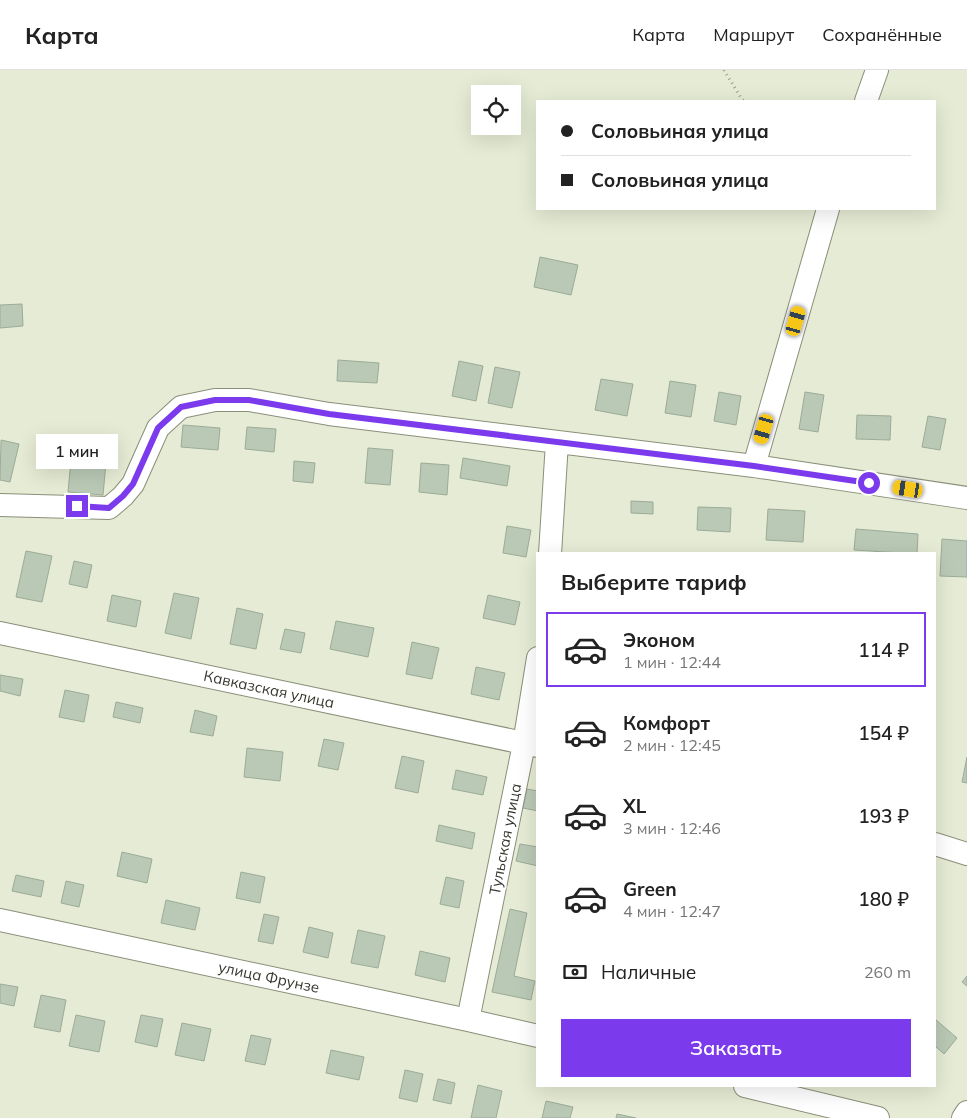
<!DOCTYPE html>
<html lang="ru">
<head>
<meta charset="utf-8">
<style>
  :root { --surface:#fff; --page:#f6f6f6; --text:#222; --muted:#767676; --line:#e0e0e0; --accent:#7c3aed }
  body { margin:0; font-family:Mulish,sans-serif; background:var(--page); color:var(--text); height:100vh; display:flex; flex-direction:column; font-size:19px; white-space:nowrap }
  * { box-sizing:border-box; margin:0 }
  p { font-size:16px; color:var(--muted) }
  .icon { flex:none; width:28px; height:28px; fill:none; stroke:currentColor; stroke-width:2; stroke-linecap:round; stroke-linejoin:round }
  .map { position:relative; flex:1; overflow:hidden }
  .sheet { position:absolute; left:536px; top:482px; width:400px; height:535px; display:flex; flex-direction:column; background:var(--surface); border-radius:0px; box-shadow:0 5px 20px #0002 }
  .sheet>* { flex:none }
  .guide { position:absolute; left:536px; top:30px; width:400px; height:110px; border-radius:0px; box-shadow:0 5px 20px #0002; display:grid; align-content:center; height:110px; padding:0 25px; background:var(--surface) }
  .fabs { position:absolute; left:471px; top:15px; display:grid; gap:10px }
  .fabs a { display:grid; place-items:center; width:50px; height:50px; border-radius:0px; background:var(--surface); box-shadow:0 5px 20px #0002; font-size:25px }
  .end { position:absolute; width:22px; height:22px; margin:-11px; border:6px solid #7c3aed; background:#fff; box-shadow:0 0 0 2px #fff }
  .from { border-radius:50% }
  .bubble { position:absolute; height:35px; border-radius:0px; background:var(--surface); box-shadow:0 5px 20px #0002; font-size:16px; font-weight:600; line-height:35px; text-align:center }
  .car { position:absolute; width:15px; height:30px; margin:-15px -8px; border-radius:6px; box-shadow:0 0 4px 1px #0007; background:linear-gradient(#f5c518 24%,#345 0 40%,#f5c518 0 76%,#345 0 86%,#f5c518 0) }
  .guide b { display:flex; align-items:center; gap:18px; height:48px; font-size:19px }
  .guide b+b { border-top:1px solid var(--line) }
  .guide i { width:12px; height:12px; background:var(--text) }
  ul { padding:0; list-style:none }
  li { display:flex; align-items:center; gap:15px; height:75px; margin:0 10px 8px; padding:0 15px; border:2px solid transparent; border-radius:0px }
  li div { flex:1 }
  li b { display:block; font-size:19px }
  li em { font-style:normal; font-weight:600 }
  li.active { border-color:var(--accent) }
  li>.icon { width:45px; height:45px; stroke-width:1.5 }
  h2 { padding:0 25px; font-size:22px; line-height:60px }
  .pay { display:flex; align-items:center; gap:12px; height:55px; padding:0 25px; font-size:19px }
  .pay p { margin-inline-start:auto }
  .cta { display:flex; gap:10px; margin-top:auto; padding:10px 25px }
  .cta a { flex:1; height:58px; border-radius:0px; background:var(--accent); color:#fff; font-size:20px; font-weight:600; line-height:58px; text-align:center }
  header { display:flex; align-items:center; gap:30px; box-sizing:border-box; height:70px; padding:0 25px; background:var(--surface); border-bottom:1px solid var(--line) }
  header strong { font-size:24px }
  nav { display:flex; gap:28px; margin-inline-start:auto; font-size:18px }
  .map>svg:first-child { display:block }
  .building { fill:#bac9b6; stroke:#9cab98 }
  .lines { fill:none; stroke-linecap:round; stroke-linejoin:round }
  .minor-casing { stroke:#8a8f79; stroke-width:24 }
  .path { stroke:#9ca08f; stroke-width:3; stroke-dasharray:1 4; stroke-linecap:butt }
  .minor { stroke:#fff; stroke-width:22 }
  .route { stroke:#7c3aed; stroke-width:6 }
  .labels { text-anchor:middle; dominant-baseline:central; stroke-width:4; stroke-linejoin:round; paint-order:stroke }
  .street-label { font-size:15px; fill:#35372e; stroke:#fff }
</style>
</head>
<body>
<header>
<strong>Карта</strong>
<nav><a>Карта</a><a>Маршрут</a><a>Сохранённые</a></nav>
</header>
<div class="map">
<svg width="967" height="1048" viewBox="0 0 967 1048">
  <rect width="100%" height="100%" fill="#e5ebd4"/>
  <path class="building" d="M540 187 578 195 571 225 534 217Z
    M22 234 23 256 0 258V235Z
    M338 290 379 293 377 313 337 311Z
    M459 291 483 296 476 331 452 326Z
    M495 297 520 302 512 338 488 333Z
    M601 309 633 314 627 346 595 340Z
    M670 311 696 315 691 347 665 343Z
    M719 322 741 326 736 355 714 351Z
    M805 322 824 325 818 362 799 359Z
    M857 345 891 346 890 370 856 369Z
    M928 346 946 349 940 380 922 377Z
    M183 355 220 358 218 380 181 377Z
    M247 357 276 359 274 382 245 379Z
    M1 370 19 374 10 412 0 410Z
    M368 378 393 380 390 415 365 413Z
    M463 388 510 396 507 416 460 408Z
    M71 390 106 393 103 425 68 422Z
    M294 391 315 393 313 413 293 411Z
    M421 393 449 395 447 425 419 422Z
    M631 431 653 432V444L631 443Z
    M698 437 731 438 730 462 697 460Z
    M768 439 805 441 803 472 766 470Z
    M507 456 531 460 526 487 503 483Z
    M856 459 918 464 917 484 854 480Z
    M942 469 967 471V507L940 506Z
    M26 481 52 486 42 532 16 527Z
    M74 491 92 495 87 518 69 514Z
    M174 523 199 528 191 569 165 563Z
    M112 525 141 531 136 557 107 551Z
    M488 525 520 532 515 555 483 548Z
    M237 538 263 544 256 579 230 574Z
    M336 551 374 558 368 587 330 579Z
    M285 559 305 563 301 583 280 579Z
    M412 572 439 578 432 609 406 604Z
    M476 597 505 603 499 630 471 624Z
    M0 605 23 609 20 626 0 621Z
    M65 620 89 625 84 652 59 647Z
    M116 632 143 638 140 653 113 647Z
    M195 640 217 646 213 666 190 662Z
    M324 669 344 673 338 700 318 696Z
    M247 678 283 682 280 711 244 707Z
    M402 686 424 691 418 723 395 718Z
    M967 687V713L962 712Z
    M456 700 487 707 483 725 452 719Z
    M527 719 538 721V741L523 738Z
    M439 755 475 763 472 779 436 771Z
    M520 774 538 777V796L516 791Z
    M122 782 152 789 147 813 117 806Z
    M241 802 265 807 260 833 236 828Z
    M16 805 44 811 41 827 12 821Z
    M446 807 464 811 459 838 440 834Z
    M66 811 84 815 79 837 61 833Z
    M166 830 200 838 195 860 161 853Z
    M510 839 527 843 514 906 535 911 531 930 492 922Z
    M264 844 279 847 273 874 258 871Z
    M309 857 333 863 328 888 303 882Z
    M358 860 385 866 378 898 351 893Z
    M420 881 450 888 445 912 415 905Z
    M967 906V916L962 912Z
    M0 914 18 917 14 936 0 933Z
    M41 925 66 930 60 962 34 957Z
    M76 945 105 951 99 982 69 976Z
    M141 945 163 949 157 977 135 972Z
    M935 949 957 968 944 984 935 976Z
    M182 953 211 959 204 991 175 985Z
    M251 965 271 969 265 995 245 991Z
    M331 980 364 987 359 1010 326 1003Z
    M405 1000 423 1004 417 1032 399 1028Z
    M438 1009 455 1013 451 1034 433 1030Z
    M478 1015 502 1021 496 1048H471Z
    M546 1031 573 1037 570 1048H542Z
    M617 1044 636 1048H616Z"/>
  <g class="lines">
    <defs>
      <path id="minor" d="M866 31 877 0
        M754 396 828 139
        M0 435 109 438 123 426 133 414 158 358 181 337 215 330H249L329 344 754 396 967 428
        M550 484 557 372
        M0 563 538 676
        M935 774 967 784
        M0 850 468 950 538 966
        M468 950 524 674 538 588
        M745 1016 878 1048
        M963 1048 967 1042"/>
    </defs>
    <use href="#minor" class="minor-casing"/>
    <path class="path" d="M724 0 741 28 744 31"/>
    <use href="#minor" class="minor"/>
  </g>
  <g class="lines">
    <path class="route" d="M77 436 109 438 123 426 133 414 158 358 181 337 215 330H249L329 344 754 396 869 413"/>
  </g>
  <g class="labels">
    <g class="street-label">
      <text transform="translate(269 619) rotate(12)">Кавказская улица</text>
      <text transform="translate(505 769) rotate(-79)">Тульская улица</text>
      <text transform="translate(269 907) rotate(12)">улица Фрунзе</text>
    </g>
  </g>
</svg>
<div class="fabs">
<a><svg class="icon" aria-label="locate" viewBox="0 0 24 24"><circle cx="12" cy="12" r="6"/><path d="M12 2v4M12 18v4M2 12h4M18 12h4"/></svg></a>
</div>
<i class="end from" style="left:869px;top:413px"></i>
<i class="end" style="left:77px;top:436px"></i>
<div class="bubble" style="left:36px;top:364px;width:82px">1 мин</div>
<i class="car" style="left:796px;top:251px;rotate:16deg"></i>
<i class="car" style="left:764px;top:359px;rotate:196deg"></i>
<i class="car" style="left:908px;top:419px;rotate:279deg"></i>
<div class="guide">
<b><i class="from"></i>Соловьиная улица</b>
<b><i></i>Соловьиная улица</b>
</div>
<section class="sheet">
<h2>Выберите тариф</h2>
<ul>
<li class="active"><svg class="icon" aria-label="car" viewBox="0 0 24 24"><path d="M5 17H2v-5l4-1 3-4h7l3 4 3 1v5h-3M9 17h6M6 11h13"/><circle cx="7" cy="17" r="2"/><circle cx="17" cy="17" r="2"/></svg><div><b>Эконом</b><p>1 мин · 12:44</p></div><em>114 ₽</em></li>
<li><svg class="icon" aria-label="car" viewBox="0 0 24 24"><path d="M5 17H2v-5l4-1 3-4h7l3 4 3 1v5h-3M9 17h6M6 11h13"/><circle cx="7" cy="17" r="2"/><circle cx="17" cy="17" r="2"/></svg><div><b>Комфорт</b><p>2 мин · 12:45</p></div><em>154 ₽</em></li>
<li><svg class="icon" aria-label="car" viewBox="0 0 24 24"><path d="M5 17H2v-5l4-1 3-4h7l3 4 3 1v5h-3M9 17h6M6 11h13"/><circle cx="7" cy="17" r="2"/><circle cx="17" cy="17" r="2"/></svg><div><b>XL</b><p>3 мин · 12:46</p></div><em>193 ₽</em></li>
<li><svg class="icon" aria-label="car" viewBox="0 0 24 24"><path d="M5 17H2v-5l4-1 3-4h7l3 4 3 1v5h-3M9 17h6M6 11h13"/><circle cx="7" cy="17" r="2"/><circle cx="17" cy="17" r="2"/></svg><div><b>Green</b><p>4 мин · 12:47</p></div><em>180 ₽</em></li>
</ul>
<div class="pay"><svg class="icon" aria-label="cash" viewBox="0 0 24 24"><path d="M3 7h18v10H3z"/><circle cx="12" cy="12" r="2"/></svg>Наличные<p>260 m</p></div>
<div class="cta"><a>Заказать</a></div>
</section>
</div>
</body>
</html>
